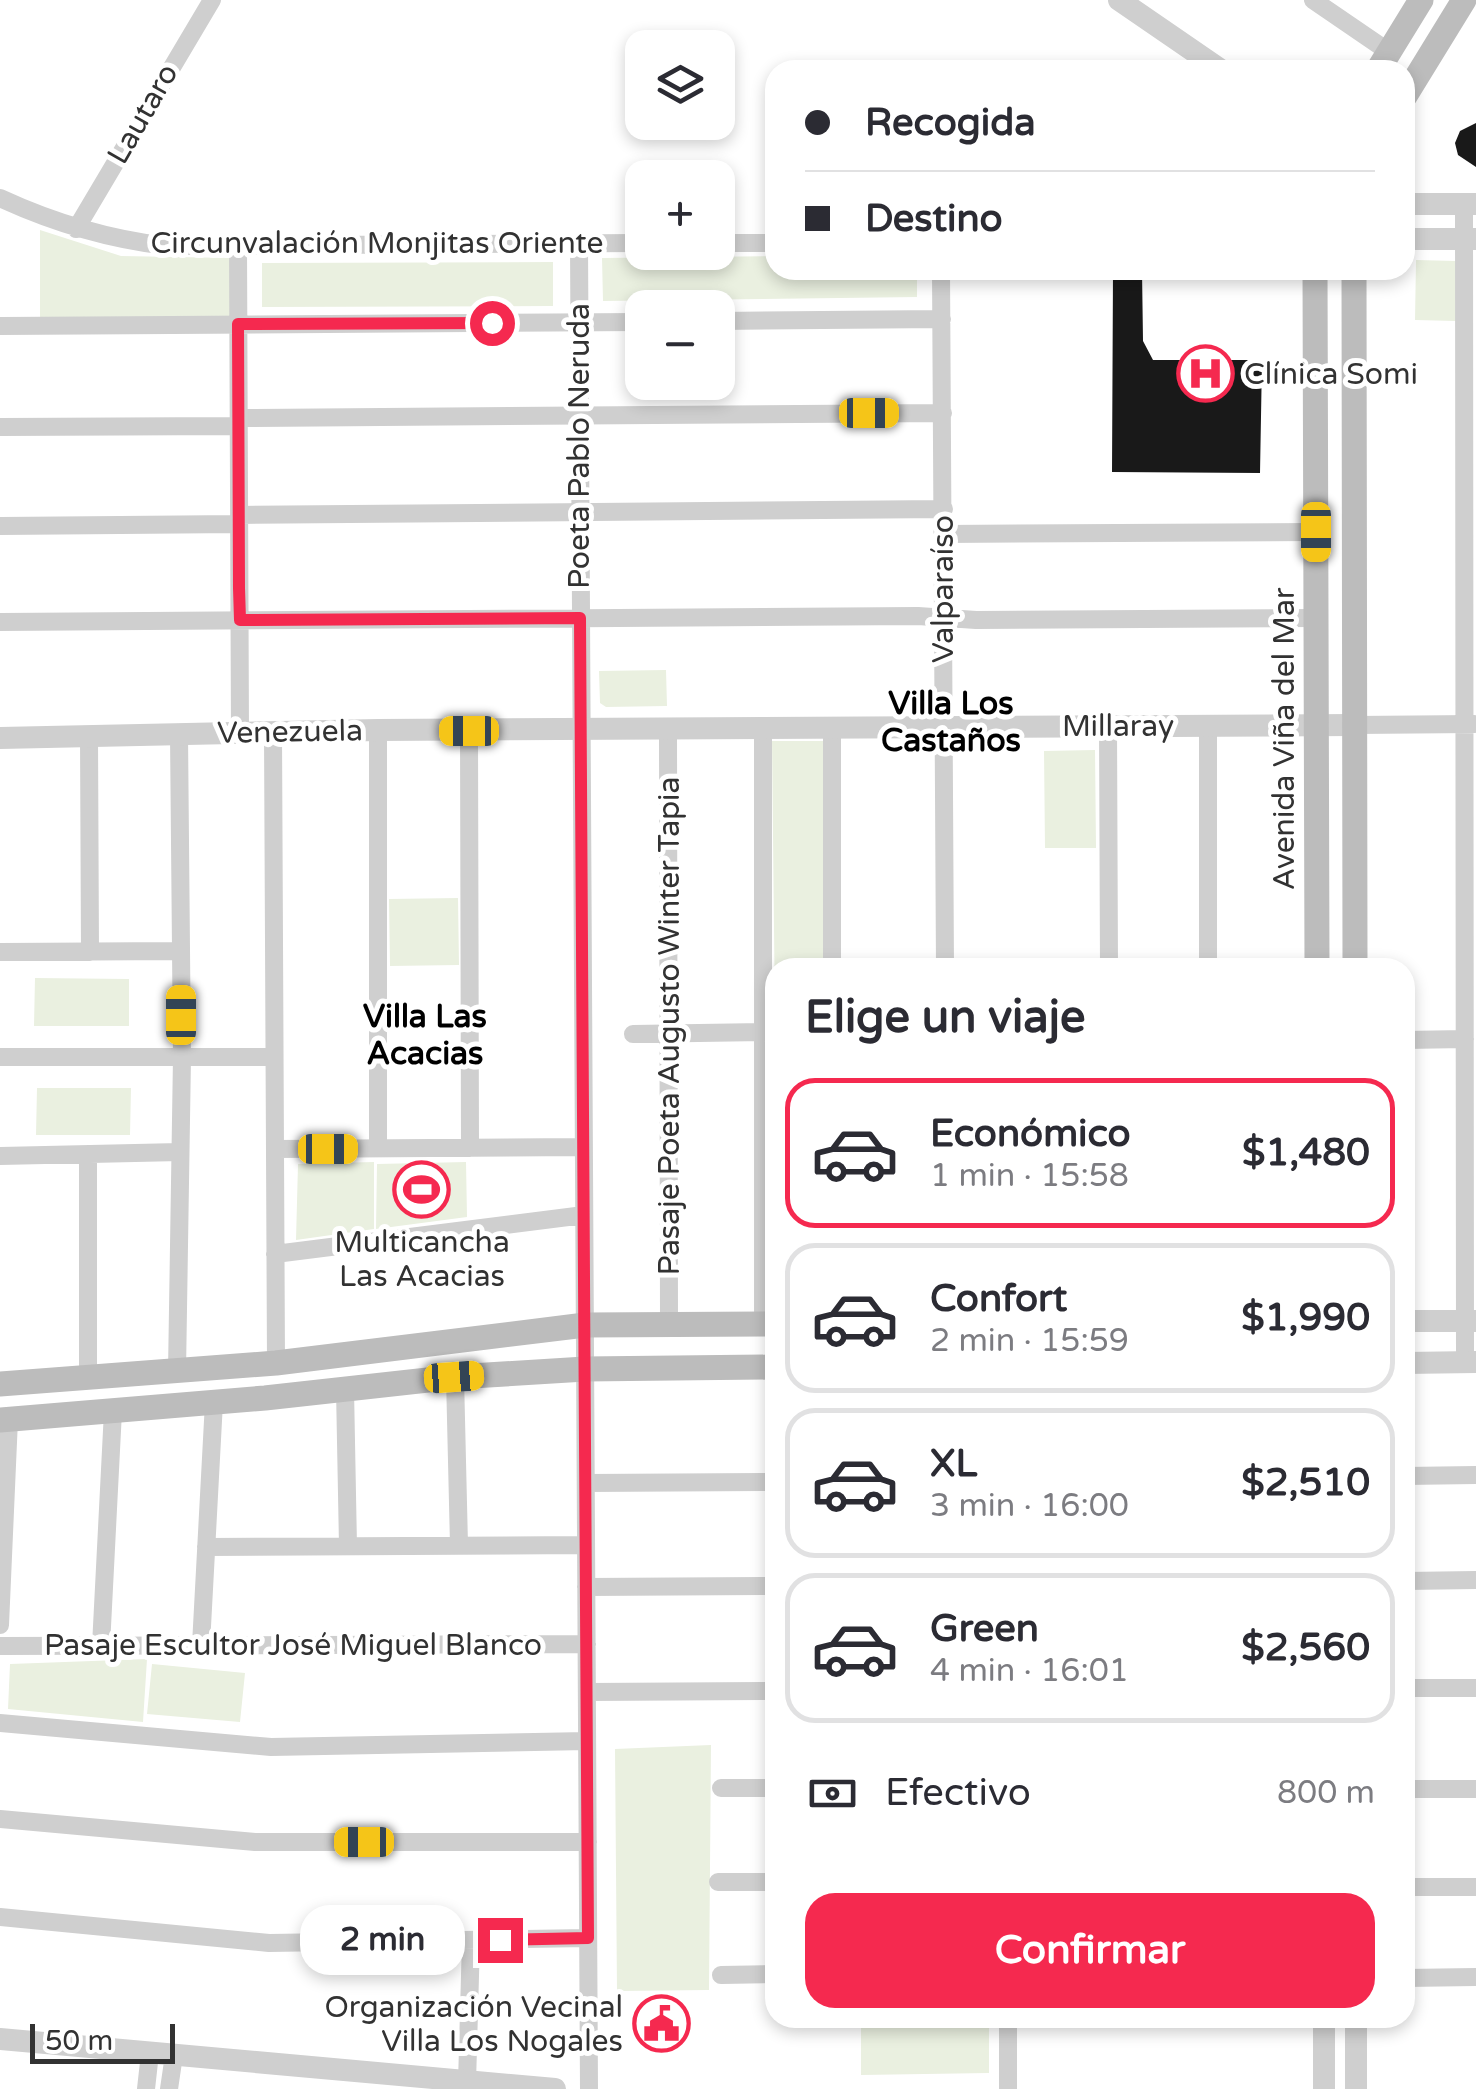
<!DOCTYPE html>
<html lang="es">
<head>
<meta charset="utf-8">
<style>
  :root { --surface:#fff; --page:#f2f2f3; --text:#2b2b33; --muted:#7c7c81; --line:#e1e1e2; --accent:#f5294f }
  body { margin:0; font-family:"Varela Round",sans-serif; background:var(--page); color:var(--text); height:100vh; display:flex; flex-direction:column; font-size:38px; white-space:nowrap }
  * { box-sizing:border-box; margin:0 }
  p { font-size:32px; color:var(--muted) }
  .icon { flex:none; width:55px; height:55px; fill:none; stroke:currentColor; stroke-width:2; stroke-linecap:round; stroke-linejoin:round }
  .map { position:relative; flex:1; overflow:hidden }
  .drawer { position:absolute; left:765px; top:958px; width:650px; height:1070px; display:flex; flex-direction:column; background:var(--surface); border-radius:30px; box-shadow:0 5px 15px #0003 }
  .drawer>* { flex:none }
  .hud { position:absolute; left:765px; top:60px; width:650px; height:220px; border-radius:30px; box-shadow:0 5px 15px #0003; display:grid; align-content:center; height:220px; padding:0 40px; background:var(--surface) }
  .fabs { position:absolute; left:625px; top:30px; display:grid; gap:20px }
  .fabs a { display:grid; place-items:center; width:110px; height:110px; border-radius:20px; background:var(--surface); box-shadow:0 5px 15px #0003; font-size:50px }
  .scale { position:absolute; left:30px; bottom:25px; width:145px; box-sizing:border-box; padding-left:10px; border:5px solid #323232; border-top:0; font-size:28px; line-height:35px; white-space:nowrap; color:#323232; -webkit-text-stroke:8px #fff; paint-order:stroke }
  .end { position:absolute; width:45px; height:45px; margin:-22px; border:12px solid #f5294f; background:#fff; box-shadow:0 0 0 5px #fff }
  .from { border-radius:50% }
  .bubble { position:absolute; height:70px; border-radius:30px; background:var(--surface); box-shadow:0 5px 15px #0003; font-size:32px; font-weight:800; line-height:70px; text-align:center }
  .car { position:absolute; width:30px; height:60px; margin:-30px -15px; border-radius:12px; box-shadow:0 0 8px 2px #0007; background:linear-gradient(#f5c518 24%,#345 0 40%,#f5c518 0 76%,#345 0 86%,#f5c518 0) }
  .hud b { display:flex; align-items:center; gap:35px; height:95px; font-size:38px }
  .hud b+b { border-top:2px solid var(--line) }
  .hud i { width:25px; height:25px; background:var(--text) }
  ul { padding:0; list-style:none }
  li { display:flex; align-items:center; gap:30px; height:150px; margin:0 20px 15px; padding:0 20px; border:5px solid var(--line); border-radius:30px }
  li div { flex:1 }
  li b { display:block; font-size:38px }
  li em { font-style:normal; font-weight:800 }
  li.current { border-color:var(--accent) }
  li>.icon { width:90px; height:90px; stroke-width:1.5 }
  h2 { padding:0 40px; font-size:45px; line-height:120px }
  .pay { display:flex; align-items:center; gap:25px; height:110px; padding:0 40px; font-size:38px }
  .pay p { margin-inline-start:auto }
  .cta { display:flex; gap:20px; margin-top:auto; padding:20px 40px }
  .cta a { flex:1; height:115px; border-radius:30px; background:var(--accent); color:#fff; font-size:40px; font-weight:800; line-height:115px; text-align:center }
  .map>svg:first-child { display:block }
  .green { fill:#eaf0e0 }
  .building { fill:#191919 }
  .lines { fill:none; stroke-linecap:round; stroke-linejoin:round }
  .minor { stroke:#cfcfcf; stroke-width:18 }
  .tertiary { stroke:#cfcfcf; stroke-width:22 }
  .secondary { stroke:#bcbcbc; stroke-width:25 }
  .route { stroke:#f5294f; stroke-width:12 }
  .labels { text-anchor:middle; dominant-baseline:central; stroke-width:10; stroke-linejoin:round; paint-order:stroke }
  .street-label { font-size:30px; fill:#323232; stroke:#fff }
  .poi-label { font-size:30px; fill:#323232; stroke:#fff; text-anchor:start }
  .neighbourhood-label { font-size:32px; font-weight:bold; fill:#000; stroke:#fff }
</style>
</head>
<body>
<div class="map">
<svg width="1476" height="2089" viewBox="0 0 1476 2089">
  <rect width="100%" height="100%" fill="#fff"/>
  <path class="green" d="M40 230 121 256 232 258 231 321 40 319Z
    M775 256V270H917V297L603 301 602 258Z
    M1416 260 1456 261V321L1415 320Z
    M553 262V306L262 307V263Z
    M666 670 667 706 606 707 600 703 599 671Z
    M772 741H824L826 967 775 968V1020Z
    M1095 750 1096 848H1045L1044 751Z
    M458 898 459 965 390 966 389 899Z
    M35 978 129 979V1026H34Z
    M37 1088H131L130 1135H36Z
    M374 1162V1229L296 1240 298 1164Z
    M466 1162 467 1217 376 1229 377 1164Z
    M147 1659 143 1722 8 1709 10 1664Z
    M152 1664 245 1673 240 1722 147 1714Z
    M711 1745 709 1990 617 1991 615 1749Z
    M989 2023V2073L861 2075V2025Z"/>
  <path class="building" d="M1476 123V167L1458 155 1455 143 1460 131Z
    M1142 270 1143 341 1153 360H1262L1260 473 1112 472 1113 271Z
    M677 2010 678 2038 647 2039 646 2011Z"/>
  <g class="lines">
    <path class="minor" d="M1313 0 1389 52
      M0 198C54 223 107 239 167 246L642 243
      M1464 204 1465 1362
      M76 229 212 0
      M579 243 589 2089
      M718 243H775
      M238 247 240 733
      M941 270 945 968
      M718 321 942 319
      M0 326 642 322
      M239 418 943 413
      M0 427 239 426
      M239 515 944 509
      M0 526 239 524
      M943 534 1316 532
      M0 622 918 616 976 620 1315 618
      M1355 725 1474 724
      M1108 726 1109 968
      M1208 726V968
      M832 727V968
      M668 728 669 1324
      M763 728V1324
      M378 730V1148
      M469 731 470 1148
      M273 732 276 1363
      M89 736 90 952
      M0 952 181 951
      M633 1034 772 1032
      M1405 1040 1465 1039
      M0 1057H274
      M275 1149 584 1147
      M0 1156 180 1152
      M275 1254 584 1215
      M177 1372 182 1057 179 734
      M455 1377 459 1545
      M88 1378V1154
      M345 1389 348 1546
      M1405 1476 1476 1475
      M586 1483 775 1482
      M206 1547 586 1545
      M1405 1581 1476 1580
      M586 1587 775 1586
      M0 1625 9 1419
      M201 1645 214 1402
      M0 1646 587 1644
      M101 1646 113 1411
      M1405 1688H1476
      M587 1692 775 1691
      M0 1723 271 1747 587 1741
      M721 1788H775
      M1405 1789H1476
      M0 1819 255 1842H588
      M718 1882H775
      M1405 1887H1476
      M0 1917 269 1943 588 1938
      M721 1975 775 1974
      M1405 1978 1476 1977
      M1008 2018V2089
      M467 2083 471 1940
      M146 2089 150 2053
      M169 2089 174 2055"/>
    <path class="tertiary" d="M1119 0 1221 70
      M1405 204H1476
      M1405 239H1476
      M0 738 378 730 1355 725
      M1405 1321H1476
      M1405 1363 1476 1362
      M1324 2018V2089
      M1356 2018V2089
      M0 2039 555 2089"/>
    <path class="secondary" d="M1378 70 1421 0
      M1405 96 1464 0
      M1315 270 1317 968
      M1354 270 1355 968
      M0 1384 276 1363 585 1325 775 1324
      M0 1420 265 1398 455 1377 585 1369 775 1367"/>
  </g>
  <g class="lines">
    <path class="route" d="M492 323 238 324 239 588 240 620 580 618 588 1938 500 1940"/>
  </g>
  <defs>
    <symbol id="hospital-ring" viewBox="-11 -11 22 22"><circle r="9.5" fill="#fff" stroke="#f5294f" stroke-width="1.5"/><path d="M-5-5h3v3.5h4V-5h3V5h-3V1.5h-4V5h-3Z" fill="#f5294f"/></symbol>
    <symbol id="stadium-ring" viewBox="-11 -11 22 22"><circle r="9.5" fill="#fff" stroke="#f5294f" stroke-width="1.5"/><path d="M0-5a6.5 5 0 1 0 0 10a6.5 5 0 1 0 0-10ZM-3.5-1.8h7v3.6h-7Z" fill="#f5294f"/></symbol>
    <symbol id="civic-ring" viewBox="-11 -11 22 22"><circle r="9.5" fill="#fff" stroke="#f5294f" stroke-width="1.5"/><path d="M-.6-6.5H3V-4.5H.6V-3L4-1V1h2V6H-6V1h2V-1L-.6-3ZM-1.2 2.5V6h2.4V2.5Z" fill="#f5294f"/></symbol>
  </defs>
  <g fill-rule="evenodd">
    <use href="#hospital-ring" x="1174" y="342" width="63" height="63"/>
    <use href="#stadium-ring" x="390" y="1158" width="63" height="63"/>
    <use href="#civic-ring" x="630" y="1992" width="63" height="63"/>
  </g>
  <g class="labels">
    <g class="street-label">
      <text transform="translate(143 114) rotate(-60)">Lautaro</text>
      <text x="377" y="243">Circunvalación Monjitas Oriente</text>
      <text transform="translate(579 446) rotate(-90)">Poeta Pablo Neruda</text>
      <text transform="translate(943 589) rotate(-90)">Valparaíso</text>
      <text x="1118" y="726">Millaray</text>
      <text transform="translate(290 732) rotate(-1)">Venezuela</text>
      <text transform="translate(1284 739) rotate(-90)">Avenida Viña del Mar</text>
      <text transform="translate(669 1026) rotate(-90)">Pasaje Poeta Augusto Winter Tapia</text>
      <text x="293" y="1645">Pasaje Escultor José Miguel Blanco</text>
    </g>
    <g class="poi-label">
      <text x="1244" y="374">Clínica Somi</text>
      <text x="422" y="1242" text-anchor="middle">Multicancha<tspan x="422" dy="34">Las Acacias</tspan></text>
      <text x="623" y="2007" text-anchor="end">Organización Vecinal<tspan x="623" dy="34">Villa Los Nogales</tspan></text>
    </g>
    <g class="neighbourhood-label">
      <text x="951" y="704">Villa Los<tspan x="951" dy="37">Castaños</tspan></text>
      <text x="425" y="1017">Villa Las<tspan x="425" dy="37">Acacias</tspan></text>
    </g>
  </g>
</svg>
<div class="fabs">
<a><svg class="icon" aria-label="layers" viewBox="0 0 24 24"><path d="M12 4l9 5-9 5-9-5zM3 14l9 5 9-5"/></svg></a>
<a>+</a>
<a>−</a>
</div>
<div class="scale">50 m</div>
<i class="end from" style="left:492px;top:323px"></i>
<i class="end" style="left:500px;top:1940px"></i>
<div class="bubble" style="left:300px;top:1905px;width:165px">2 min</div>
<i class="car" style="left:869px;top:413px;rotate:90deg"></i>
<i class="car" style="left:1316px;top:532px;rotate:180deg"></i>
<i class="car" style="left:469px;top:731px;rotate:270deg"></i>
<i class="car" style="left:181px;top:1015px;rotate:0deg"></i>
<i class="car" style="left:328px;top:1149px;rotate:90deg"></i>
<i class="car" style="left:454px;top:1377px;rotate:86deg"></i>
<i class="car" style="left:364px;top:1842px;rotate:270deg"></i>
<div class="hud">
<b><i class="from"></i>Recogida</b>
<b><i></i>Destino</b>
</div>
<section class="drawer">
<h2>Elige un viaje</h2>
<ul>
<li class="current"><svg class="icon" aria-label="car" viewBox="0 0 24 24"><path d="M5 17H2v-5l4-1 3-4h7l3 4 3 1v5h-3M9 17h6M6 11h13"/><circle cx="7" cy="17" r="2"/><circle cx="17" cy="17" r="2"/></svg><div><b>Económico</b><p>1 min · 15:58</p></div><em>$1,480</em></li>
<li><svg class="icon" aria-label="car" viewBox="0 0 24 24"><path d="M5 17H2v-5l4-1 3-4h7l3 4 3 1v5h-3M9 17h6M6 11h13"/><circle cx="7" cy="17" r="2"/><circle cx="17" cy="17" r="2"/></svg><div><b>Confort</b><p>2 min · 15:59</p></div><em>$1,990</em></li>
<li><svg class="icon" aria-label="car" viewBox="0 0 24 24"><path d="M5 17H2v-5l4-1 3-4h7l3 4 3 1v5h-3M9 17h6M6 11h13"/><circle cx="7" cy="17" r="2"/><circle cx="17" cy="17" r="2"/></svg><div><b>XL</b><p>3 min · 16:00</p></div><em>$2,510</em></li>
<li><svg class="icon" aria-label="car" viewBox="0 0 24 24"><path d="M5 17H2v-5l4-1 3-4h7l3 4 3 1v5h-3M9 17h6M6 11h13"/><circle cx="7" cy="17" r="2"/><circle cx="17" cy="17" r="2"/></svg><div><b>Green</b><p>4 min · 16:01</p></div><em>$2,560</em></li>
</ul>
<div class="pay"><svg class="icon" aria-label="cash" viewBox="0 0 24 24"><path d="M3 7h18v10H3z"/><circle cx="12" cy="12" r="2"/></svg>Efectivo<p>800 m</p></div>
<div class="cta"><a>Confirmar</a></div>
</section>
</div>
</body>
</html>
